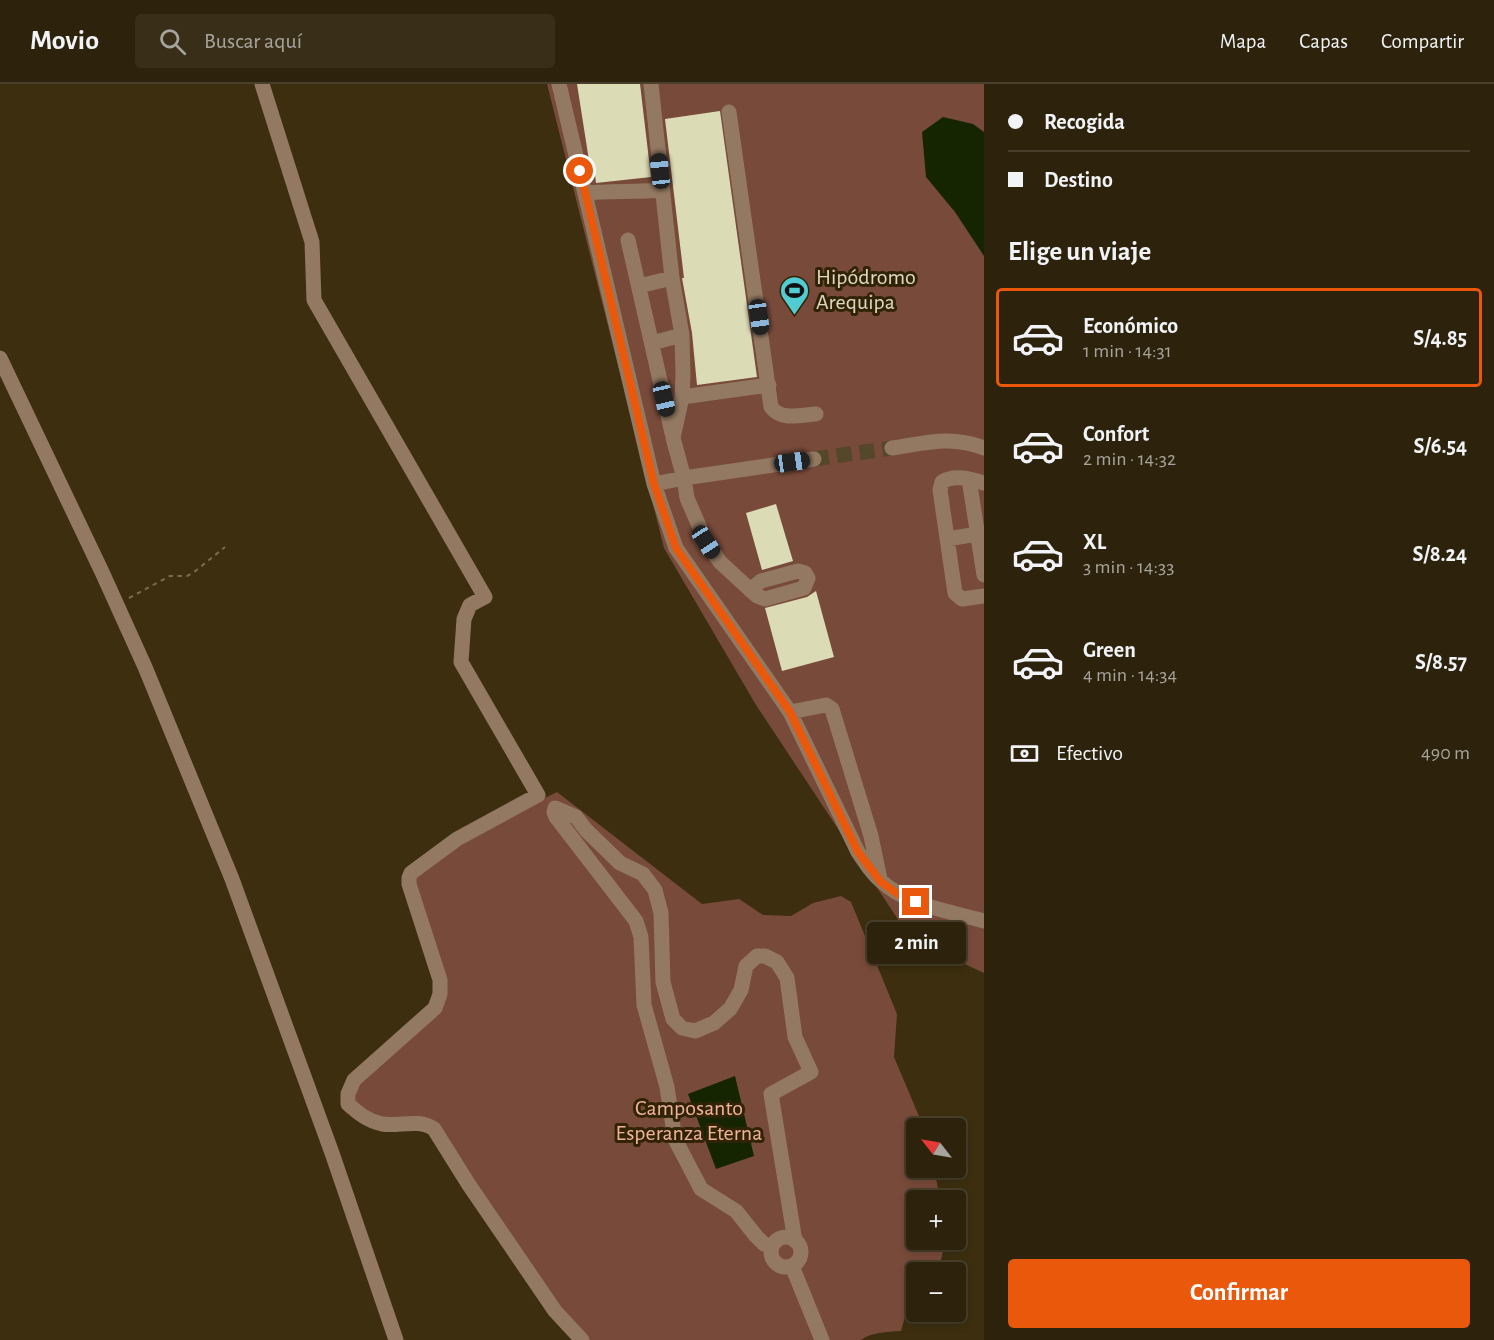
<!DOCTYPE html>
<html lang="es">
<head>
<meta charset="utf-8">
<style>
  :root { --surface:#2d220b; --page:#392f19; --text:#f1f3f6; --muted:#a7a49d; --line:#483f2c; --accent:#ea580c }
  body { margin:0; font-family:"Alegreya Sans",sans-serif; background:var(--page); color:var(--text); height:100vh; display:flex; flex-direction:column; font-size:22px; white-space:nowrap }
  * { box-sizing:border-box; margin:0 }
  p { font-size:20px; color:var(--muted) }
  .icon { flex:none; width:33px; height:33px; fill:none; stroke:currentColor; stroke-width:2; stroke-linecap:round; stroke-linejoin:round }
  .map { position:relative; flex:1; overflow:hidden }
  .panel { display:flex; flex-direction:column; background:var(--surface); width:510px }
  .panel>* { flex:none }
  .banner { display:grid; align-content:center; height:132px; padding:0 24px; background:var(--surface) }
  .needle { width:39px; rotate:301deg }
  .fabs { position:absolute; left:906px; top:1034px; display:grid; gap:12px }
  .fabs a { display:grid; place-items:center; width:60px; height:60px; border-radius:6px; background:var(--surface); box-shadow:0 3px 9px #0003,0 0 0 2px var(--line); font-size:30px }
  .end { position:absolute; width:27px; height:27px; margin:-14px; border:8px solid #ea580c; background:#fff; box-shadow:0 0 0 3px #fff }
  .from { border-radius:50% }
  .bubble { position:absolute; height:42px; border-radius:6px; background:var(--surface); box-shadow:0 3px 9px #0003,0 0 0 2px var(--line); font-size:20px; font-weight:600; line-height:42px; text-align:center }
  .car { position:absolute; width:18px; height:36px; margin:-18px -9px; border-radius:8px; box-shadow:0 0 4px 2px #0007; background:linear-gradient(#222 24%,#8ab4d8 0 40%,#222 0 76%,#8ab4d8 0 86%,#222 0) }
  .banner b { display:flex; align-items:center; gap:21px; height:57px; font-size:22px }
  .banner b+b { border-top:2px solid var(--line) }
  .banner i { width:15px; height:15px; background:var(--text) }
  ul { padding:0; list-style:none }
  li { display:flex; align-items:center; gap:18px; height:99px; margin:0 12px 9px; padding:0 12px; border:3px solid transparent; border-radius:6px }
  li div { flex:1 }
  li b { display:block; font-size:22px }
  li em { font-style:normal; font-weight:600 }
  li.selected { border-color:var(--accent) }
  li>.icon { width:54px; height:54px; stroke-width:1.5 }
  h2 { padding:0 24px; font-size:27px; line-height:72px }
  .pay { display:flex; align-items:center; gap:15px; height:66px; padding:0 24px; font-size:22px }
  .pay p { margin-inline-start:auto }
  .action { display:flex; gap:12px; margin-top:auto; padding:12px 24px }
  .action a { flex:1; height:69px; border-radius:6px; background:var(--accent); color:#fff; font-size:24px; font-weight:600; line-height:69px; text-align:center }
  header { display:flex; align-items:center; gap:36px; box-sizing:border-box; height:84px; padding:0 30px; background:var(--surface); border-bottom:2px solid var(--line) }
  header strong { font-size:28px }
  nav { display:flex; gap:33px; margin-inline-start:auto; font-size:21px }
  .search { width:420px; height:54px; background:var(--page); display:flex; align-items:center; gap:15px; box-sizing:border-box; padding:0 21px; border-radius:6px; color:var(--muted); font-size:22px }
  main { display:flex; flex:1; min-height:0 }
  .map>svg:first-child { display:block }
  .green { fill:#784a3a }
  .water { fill:#152502 }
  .building { fill:#dbdbb6 }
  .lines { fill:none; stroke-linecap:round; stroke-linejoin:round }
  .minor-tunnel { stroke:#55482a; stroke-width:15; stroke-dasharray:15 8; stroke-linecap:butt }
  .path { stroke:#776b50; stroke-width:2; stroke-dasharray:4.5 4.5; stroke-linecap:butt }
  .minor { stroke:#937962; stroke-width:15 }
  .route { stroke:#ea580c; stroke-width:8 }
  .labels { text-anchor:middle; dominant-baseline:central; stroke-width:6; stroke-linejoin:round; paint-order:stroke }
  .poi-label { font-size:22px; fill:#e0d8c6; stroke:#312404; text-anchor:start }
  .park-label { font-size:22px; fill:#f2b39d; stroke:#312404 }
</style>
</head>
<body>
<header>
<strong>Movio</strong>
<div class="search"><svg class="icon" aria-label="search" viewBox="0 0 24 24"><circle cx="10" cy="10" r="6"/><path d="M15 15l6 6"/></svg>Buscar aquí</div>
<nav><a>Mapa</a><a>Capas</a><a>Compartir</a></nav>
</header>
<main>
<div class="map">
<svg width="984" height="1256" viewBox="0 0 984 1256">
  <rect width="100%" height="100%" fill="#3c2e0f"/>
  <path class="green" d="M547 0H984V889L911 855 756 621 664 464Z
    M557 708 702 820 739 815 763 831 791 832 813 819 841 812 851 818 897 930 894 973 924 1044H916V1083H934L940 1116H916V1155H946L938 1188H916V1206L911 1211 901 1247C887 1248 872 1248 861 1256H588L559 1223 436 1040 380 1033 355 1019 356 998 442 922 413 799 415 792 475 749Z"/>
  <path class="water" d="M943 33 973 40 984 48V172L955 128 926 93 922 48Z
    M735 992 754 1072 716 1085 688 1010Z"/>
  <path class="building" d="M577 0H640L651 93 596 99 594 82 590 83Z
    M720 27 757 293 697 301 692 249 682 194H684L665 35Z
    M776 420 793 477 762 486 746 429Z
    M816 507 834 573 782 587 765 524 807 513Z"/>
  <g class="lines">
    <path class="minor-tunnel" d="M814 375 892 364"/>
    <path class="path" d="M129 514 170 492H187L193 489 225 463"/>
    <path class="minor" d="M262 0 312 158 314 216 485 513 470 521 464 535 461 578 538 711 457 755 411 789 409 794V800L440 896V910L435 924 354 996 348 1010V1020C358 1029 368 1037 382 1040 399 1043 418 1034 434 1045L469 1101 555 1227 582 1256
      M559 0 654 400 676 464 790 628 858 768C865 778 871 789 881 797 908 822 950 827 984 837
      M651 0 672 194 682 251 683 291 682 313 673 354 684 394 687 414 706 458 720 478 757 512 765 515 804 504 808 494 805 489 798 487 761 497 750 506
      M729 28 771 323C781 337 800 331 816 330
      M585 109C611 107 636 108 662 106
      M628 156 672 349
      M639 202 672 194
      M652 259 682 251
      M0 274 102 488 145 583 232 795 332 1069 396 1256
      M682 313 769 301
      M892 364C925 359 952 351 984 364
      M969 395 984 491
      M984 399C971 395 954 390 942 398L940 406 955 509 962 515 984 512
      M654 400 684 394 814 375
      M947 455 984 449
      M790 628 826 621 832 625 871 752 880 795
      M771 1168a15 15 0 1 1 30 0a15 15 0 1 1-30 0Z
      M772 1163 764 1160 756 1152 736 1127 701 1105 675 1055 667 1003 644 921 641 853 636 837 556 733 554 728 555 724 576 733 586 746 620 779 643 790 655 806 661 829 663 898 673 935 682 944 695 947 714 939 730 925 741 906 746 882 757 872H765L777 878 787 894 795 953 811 988 771 1010 795 1157
      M792 1182 822 1256"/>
  </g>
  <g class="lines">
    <path class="route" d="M580 87 654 400 676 464 790 628 858 768 881 798 898 810 916 818"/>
  </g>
  <defs>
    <symbol id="stadium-pin" viewBox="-11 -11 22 30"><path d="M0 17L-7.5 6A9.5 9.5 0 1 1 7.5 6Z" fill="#51ccd2" stroke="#312404"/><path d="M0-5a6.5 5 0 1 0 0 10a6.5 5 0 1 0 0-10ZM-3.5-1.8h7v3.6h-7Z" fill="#111"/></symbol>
  </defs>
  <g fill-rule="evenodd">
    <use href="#stadium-pin" x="778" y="190" width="33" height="45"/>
  </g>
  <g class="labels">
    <g class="poi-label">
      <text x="816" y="193">Hipódromo<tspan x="816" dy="25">Arequipa</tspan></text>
    </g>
    <g class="park-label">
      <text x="689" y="1024">Camposanto<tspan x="689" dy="25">Esperanza Eterna</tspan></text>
    </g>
  </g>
</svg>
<div class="fabs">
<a><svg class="needle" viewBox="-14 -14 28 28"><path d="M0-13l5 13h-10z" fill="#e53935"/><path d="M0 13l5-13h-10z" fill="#a7a49d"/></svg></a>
<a>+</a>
<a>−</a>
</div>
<i class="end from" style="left:580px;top:87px"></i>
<i class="end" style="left:916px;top:818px"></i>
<div class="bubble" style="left:867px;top:838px;width:99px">2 min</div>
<i class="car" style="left:660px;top:87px;rotate:354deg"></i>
<i class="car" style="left:759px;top:233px;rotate:172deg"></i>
<i class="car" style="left:664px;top:315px;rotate:167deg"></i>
<i class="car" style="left:792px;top:378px;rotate:82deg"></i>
<i class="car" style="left:706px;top:458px;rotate:147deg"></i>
</div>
<section class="panel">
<div class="banner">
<b><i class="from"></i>Recogida</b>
<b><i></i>Destino</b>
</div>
<h2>Elige un viaje</h2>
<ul>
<li class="selected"><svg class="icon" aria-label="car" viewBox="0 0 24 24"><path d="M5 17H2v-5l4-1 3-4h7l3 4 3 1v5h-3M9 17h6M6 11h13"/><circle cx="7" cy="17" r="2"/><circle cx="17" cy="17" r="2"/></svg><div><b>Económico</b><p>1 min · 14:31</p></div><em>S/4.85</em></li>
<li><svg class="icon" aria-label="car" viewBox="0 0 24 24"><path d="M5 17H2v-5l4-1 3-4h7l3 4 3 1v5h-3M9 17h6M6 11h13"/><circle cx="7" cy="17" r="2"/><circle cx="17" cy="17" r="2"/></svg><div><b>Confort</b><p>2 min · 14:32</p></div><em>S/6.54</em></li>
<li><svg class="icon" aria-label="car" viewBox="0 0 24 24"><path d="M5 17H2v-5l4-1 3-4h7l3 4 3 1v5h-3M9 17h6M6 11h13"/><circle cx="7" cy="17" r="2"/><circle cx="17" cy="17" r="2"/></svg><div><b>XL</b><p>3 min · 14:33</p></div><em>S/8.24</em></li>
<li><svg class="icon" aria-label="car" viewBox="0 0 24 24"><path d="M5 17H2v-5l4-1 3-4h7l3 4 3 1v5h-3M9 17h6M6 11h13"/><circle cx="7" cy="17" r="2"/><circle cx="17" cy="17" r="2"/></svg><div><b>Green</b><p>4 min · 14:34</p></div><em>S/8.57</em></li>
</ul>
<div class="pay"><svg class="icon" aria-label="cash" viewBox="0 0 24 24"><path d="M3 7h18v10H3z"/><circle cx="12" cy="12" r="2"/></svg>Efectivo<p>490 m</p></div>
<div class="action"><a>Confirmar</a></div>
</section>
</main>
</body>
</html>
